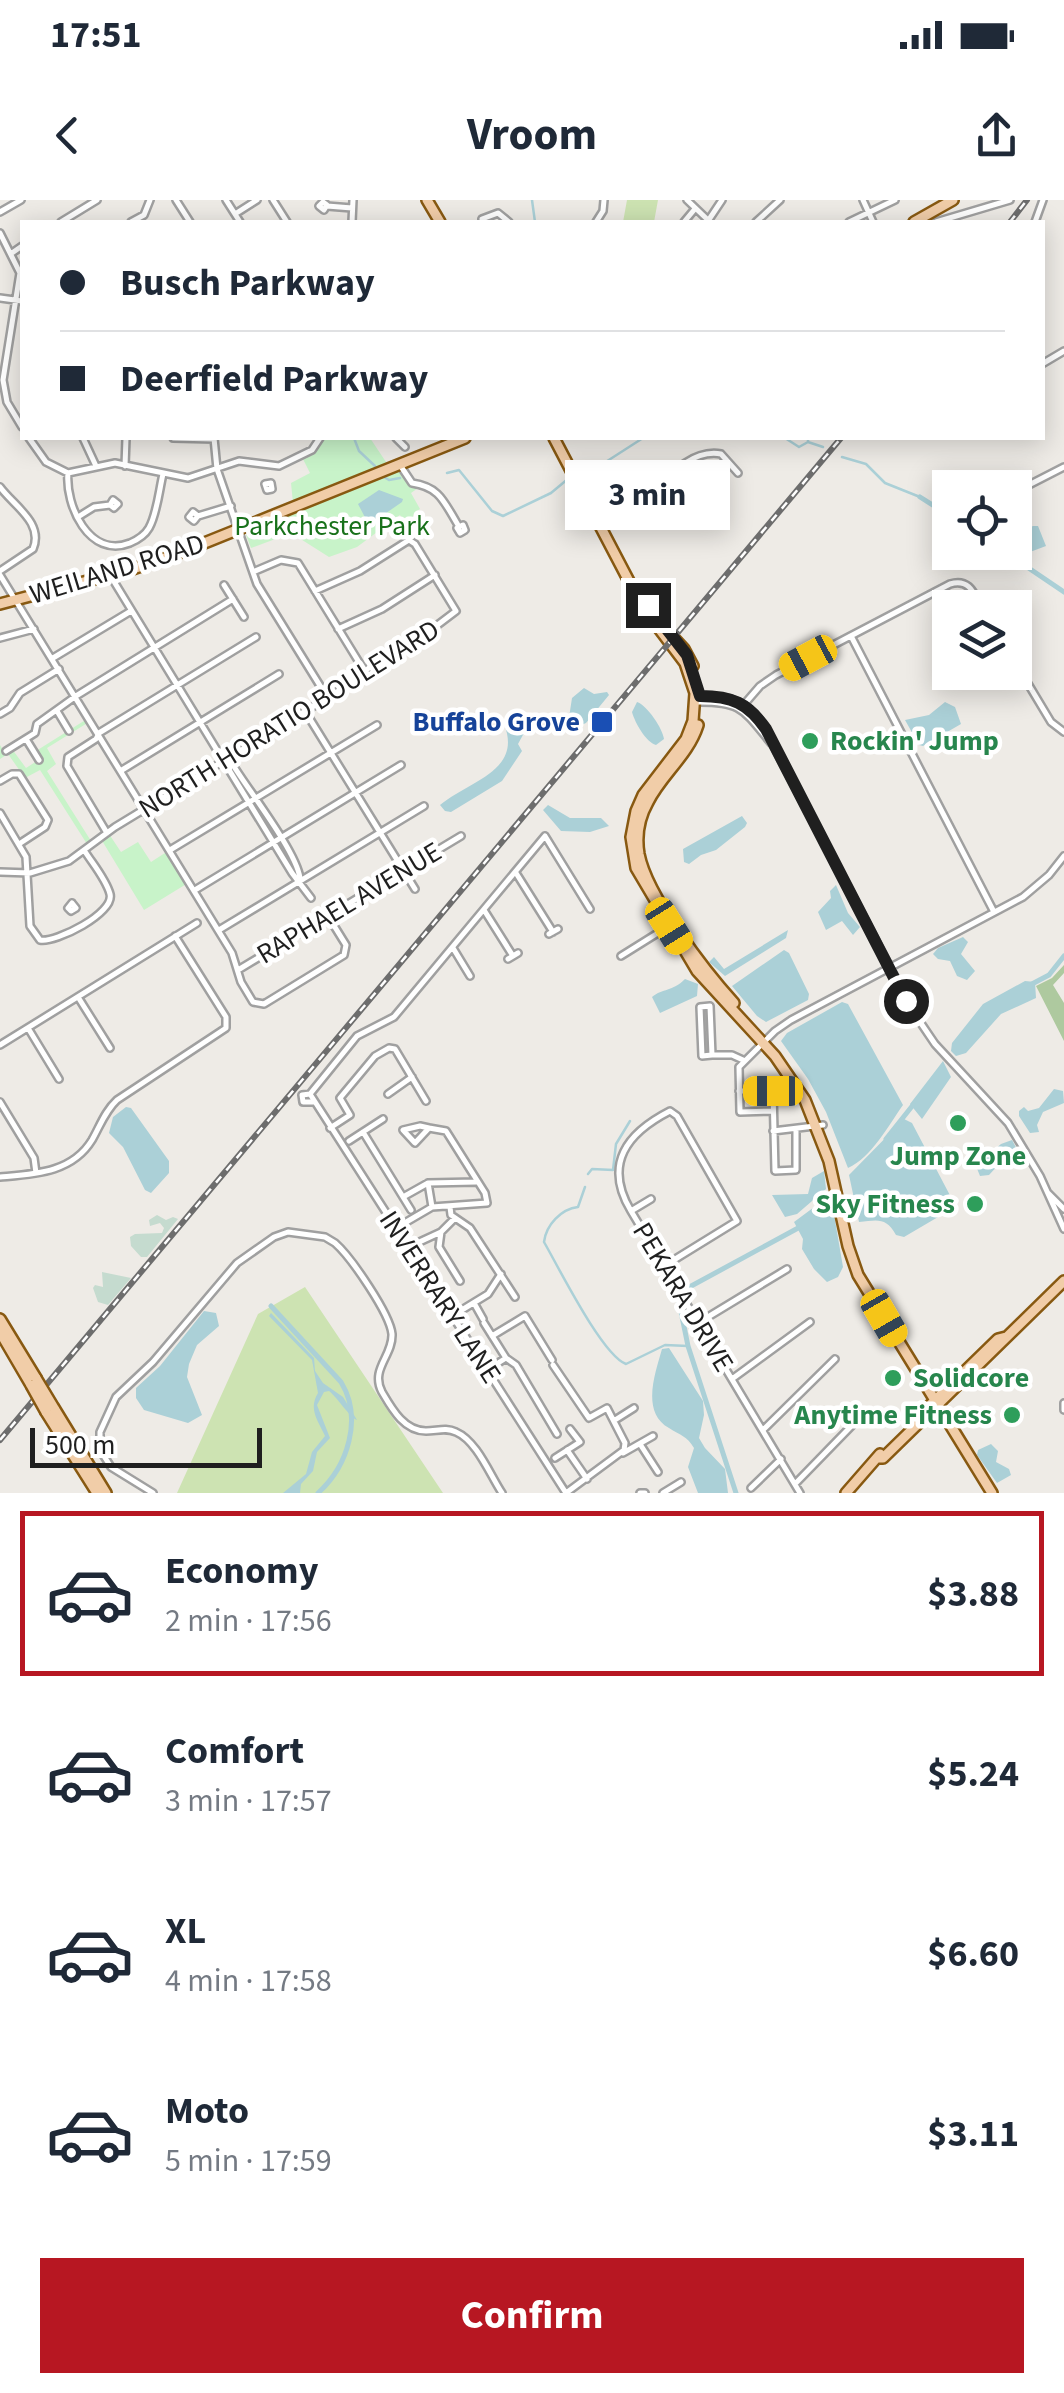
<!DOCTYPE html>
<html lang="en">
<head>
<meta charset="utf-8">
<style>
  :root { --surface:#fff; --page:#f2f2f3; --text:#1f2937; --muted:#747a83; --line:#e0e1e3; --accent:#b71722 }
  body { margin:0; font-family:"Source Sans 3",sans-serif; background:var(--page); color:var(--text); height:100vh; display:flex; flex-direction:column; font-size:38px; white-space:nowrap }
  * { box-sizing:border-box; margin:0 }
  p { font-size:32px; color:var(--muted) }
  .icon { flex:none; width:55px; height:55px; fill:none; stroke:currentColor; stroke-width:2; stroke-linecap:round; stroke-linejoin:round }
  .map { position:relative; height:1293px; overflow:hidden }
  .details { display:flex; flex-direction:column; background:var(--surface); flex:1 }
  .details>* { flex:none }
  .guide { position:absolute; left:20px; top:20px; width:1025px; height:220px; border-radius:0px; box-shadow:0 5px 25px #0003; display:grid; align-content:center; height:220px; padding:0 40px; background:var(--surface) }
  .tools { position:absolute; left:932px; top:270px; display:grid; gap:20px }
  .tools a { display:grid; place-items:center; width:100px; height:100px; border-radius:0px; background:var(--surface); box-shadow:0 5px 25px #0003; font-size:50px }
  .scale { position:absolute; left:30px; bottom:25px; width:232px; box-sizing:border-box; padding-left:10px; border:5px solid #1f1f1f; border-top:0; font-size:28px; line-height:35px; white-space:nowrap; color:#1f1f1f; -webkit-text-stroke:8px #fff; paint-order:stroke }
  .end { position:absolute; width:45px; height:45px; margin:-22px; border:12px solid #1f1f1f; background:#fff; box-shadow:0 0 0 5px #fff }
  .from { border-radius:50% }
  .bubble { position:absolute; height:70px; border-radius:0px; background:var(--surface); box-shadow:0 5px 25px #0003; font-size:32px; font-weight:700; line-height:70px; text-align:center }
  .car { position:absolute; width:30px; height:60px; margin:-30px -15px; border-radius:12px; box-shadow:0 0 8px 2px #0007; background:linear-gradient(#f5c518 24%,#345 0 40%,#f5c518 0 76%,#345 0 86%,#f5c518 0) }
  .guide b { display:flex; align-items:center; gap:35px; height:95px; font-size:38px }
  .guide b+b { border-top:2px solid var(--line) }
  .guide i { width:25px; height:25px; background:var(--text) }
  ul { padding:18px 0 0; list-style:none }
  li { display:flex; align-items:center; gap:30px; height:165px; margin:0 20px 15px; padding:0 20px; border:5px solid transparent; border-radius:0px }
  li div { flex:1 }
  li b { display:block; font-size:38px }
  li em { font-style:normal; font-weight:700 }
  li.selected { border-color:var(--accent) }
  li>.icon { width:90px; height:90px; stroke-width:1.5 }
  .button { display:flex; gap:20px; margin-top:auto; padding:20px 40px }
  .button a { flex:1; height:115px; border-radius:0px; background:var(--accent); color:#fff; font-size:40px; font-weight:700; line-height:115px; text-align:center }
  .status { display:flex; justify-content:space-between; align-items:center; height:70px; padding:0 50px; background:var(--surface); direction:ltr }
  .status svg { height:28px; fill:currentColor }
  header { display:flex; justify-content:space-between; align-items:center; height:130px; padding:0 40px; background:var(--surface); font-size:45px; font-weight:700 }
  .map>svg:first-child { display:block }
  .grass { fill:#cde3b2 }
  .forest { fill:#aec99f }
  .wetland { fill:#c5dbcf }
  .park { fill:#c8f3c9 }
  .water { fill:#abd0d7 }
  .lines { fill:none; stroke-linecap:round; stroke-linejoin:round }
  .stream { stroke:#abd0d7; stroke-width:2.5 }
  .canal { stroke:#abd0d7; stroke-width:5 }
  .minor-casing { stroke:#a0a0a0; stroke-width:10 }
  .major-casing { stroke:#885911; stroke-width:14 }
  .minor { stroke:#fff; stroke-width:5 }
  .major { stroke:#f1cda8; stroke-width:9 }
  .rail-casing { stroke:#6d6d6d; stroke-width:6 }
  .rail { stroke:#fff; stroke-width:2.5; stroke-dasharray:8; stroke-linecap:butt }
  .major-bridge-casing { stroke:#885911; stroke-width:14; stroke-linecap:butt }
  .major-bridge { stroke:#f1cda8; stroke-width:9 }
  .route { stroke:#1f1f1f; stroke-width:12 }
  .transit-dot { fill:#1a4fb4; stroke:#fff; stroke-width:4 }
  .leisure-dot { fill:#2e9e5b; stroke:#fff; stroke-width:4 }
  .labels { text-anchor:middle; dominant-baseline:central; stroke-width:9; stroke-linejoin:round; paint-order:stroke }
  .park-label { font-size:28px; fill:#18711a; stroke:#fff }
  .street-label { font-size:28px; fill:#1f1f1f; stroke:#fff }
  .transit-label { font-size:28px; font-weight:bold; fill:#164399; stroke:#fff; text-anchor:end }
  .leisure-label { font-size:28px; font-weight:bold; fill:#27864d; stroke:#fff; text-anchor:start }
</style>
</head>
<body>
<div class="status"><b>17:51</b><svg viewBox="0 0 49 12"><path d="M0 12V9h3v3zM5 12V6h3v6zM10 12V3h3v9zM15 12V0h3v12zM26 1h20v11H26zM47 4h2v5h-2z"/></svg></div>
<header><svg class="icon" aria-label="back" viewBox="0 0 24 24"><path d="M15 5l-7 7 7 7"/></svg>Vroom<svg class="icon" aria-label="share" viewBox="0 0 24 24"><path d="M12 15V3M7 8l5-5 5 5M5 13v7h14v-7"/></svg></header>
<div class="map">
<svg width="1064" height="1293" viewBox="0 0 1064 1293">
  <rect width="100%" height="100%" fill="#eeebe6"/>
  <path class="grass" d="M627 0H658L654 22H623Z
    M305 1087 443 1293H177L258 1114Z"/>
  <path class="forest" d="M1064 765V773L1053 785 1064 803V841L1036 786 1052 778Z"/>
  <path class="wetland" d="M157 1015 166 1020 173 1017 178 1019 147 1057H141L131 1046 130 1037 135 1034 162 1033 164 1028 160 1023 150 1026 149 1020Z
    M102 1072 131 1078 108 1105 98 1102 93 1088 95 1085 103 1087Z"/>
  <path class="park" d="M322 238H370L388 265 293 303 291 283 310 273 302 257Z
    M394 271 400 272 408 283 421 286 411 293 420 309 414 313 409 330 400 315 357 347 329 357 299 338H278L251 348 246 335 249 329Z
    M87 519 89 522 47 548 56 564 47 571 91 641 87 644 40 570 25 578 8 554 0 559V545L5 553 12 549 26 568 40 559 36 551Z
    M109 634 121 652 138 642 151 662 168 651 188 683 144 710 101 639Z"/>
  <path class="water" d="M379 290 403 299 402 302 369 325 358 304Z
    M1033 326H1038L1046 346 1022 355 1015 351V334Z
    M584 488 594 494 607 492 609 495 586 523 574 528 568 524 572 498Z
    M637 502C647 505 663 529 664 539L656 545C646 542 635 523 632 512Z
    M945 502 955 507 961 524 923 546 919 545 905 520 929 515Z
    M507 521 524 533 518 544 522 551 502 581 451 612 445 611 440 605C469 581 523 571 504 524Z
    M548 605 570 618H601L609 626 590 632 561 631 543 610Z
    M742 616 747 623 745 627 716 650 701 655 689 664 684 662 683 649Z
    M836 685 848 713 860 727 853 735 842 721 826 730 818 712 831 698 830 691Z
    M788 730 786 738 725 776 709 762 714 757 724 769Z
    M963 737 968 742 961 754 975 771 967 780 957 776 950 761 938 759 933 754 938 748Z
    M784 750 789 753 809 794 808 800 766 822 757 816 732 786Z
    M685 779 698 784 697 796 660 813 652 797C663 788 672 792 685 779Z
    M1025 781 1035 782 1036 798 1001 814 966 853 956 856 951 851 952 843 983 804Z
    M842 802 848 804 903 905C888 926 872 957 848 968L826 912 808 879 781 841 787 833Z
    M943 861 951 877 922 919 910 904Z
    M1054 889 1063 891 1064 903 1043 912 1037 925 1039 932 1030 933 1019 916V911L1024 907 1028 911 1039 908Z
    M126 907 131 908 169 961V973L151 993 145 990 123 947 109 933 113 917Z
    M904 919 912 923 954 1003 950 1010 904 1037 896 1035C886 1017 878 1020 859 1022L849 975Z
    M1012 940 1020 955 1002 961 989 975 980 976 976 966 1001 944Z
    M824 971 826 989 797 1014 785 1017 772 995 808 994 812 978Z
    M825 999 832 1003 843 1067 838 1077 827 1082 814 1069 802 1049 803 1039 794 1022Z
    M204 1111 216 1113 219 1126 197 1145 189 1164 187 1177 202 1215 188 1223 144 1210 136 1198V1188L160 1166Z
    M271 1113 314 1158 315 1171 323 1183 343 1197 357 1220C349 1217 339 1199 329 1191L324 1192 317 1205 330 1238 317 1252 313 1271 301 1284 300 1293H283L306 1274 312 1252 325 1236C318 1221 308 1209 318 1193L312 1160 269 1116Z
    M669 1148 703 1201 704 1215 699 1238 705 1248 725 1269 728 1293H698L688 1267 694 1248C687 1236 680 1235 669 1228 640 1212 656 1171 662 1149Z
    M991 1244 998 1251 996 1262 1009 1269 1011 1275 997 1283 977 1255 978 1250Z"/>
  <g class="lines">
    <path class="stream" d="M532 0 535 22
      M354 238 359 251 375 266
      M785 238 799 247 808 242
      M808 238V242L823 247
      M842 257 866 264 885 283 920 297
      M447 273 459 270 492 311 503 316 551 293 569 278
      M587 274 643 238
      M384 277 389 280 400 278
      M588 974 592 969 613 970 616 944 630 921
      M585 987 578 1007C561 1009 546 1025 544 1042 559 1068 602 1155 626 1164L665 1145 688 1146"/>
    <path class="canal" d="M920 297 950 316
      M1005 352 1064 392
      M1030 785 1049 775 1064 756
      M886 939 913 905
      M271 1106 341 1182C363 1218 348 1266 318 1293
      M736 1293 688 1146 678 1097 682 1091 800 1027"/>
    <defs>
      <path id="minor" d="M176 0 190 22
        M226 0 240 22
        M273 0 287 22
        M687 0 710 22
        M863 0 873 22
        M323 2 327 5 324 10 319 6Z
        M327 6 352 8
        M0 12 21 0
        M235 14 257 0
        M482 19 498 13 509 22
        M708 21 722 0
        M61 22 97 0
        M131 22 144 15 150 0
        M352 22 353 0
        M596 22 603 11 604 0
        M684 22 694 10
        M756 22 780 0
        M849 22 895 0
        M936 22 1010 0
        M1035 22 1043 0
        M0 33 20 73 3 180 7 202 22 227
        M12 53 22 46
        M0 98 22 101
        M1042 164 1064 151
        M29 238 46 262 68 273 115 263 188 278 239 261 279 266 312 250 320 238
        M83 238 96 266
        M173 238 214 239
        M214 238 217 269 257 384 327 497
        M396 238 405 247
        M400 265 412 283C440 287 444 302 458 325
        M125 266 126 238
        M68 273C65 305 89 359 130 343 137 340 145 335 149 328 157 314 159 291 163 274
        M271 283 272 289 267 290 265 284Z
        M0 287C14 306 44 323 33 349L0 371
        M1015 292 1064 267
        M193 312 198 316 194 321 189 317Z
        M198 316 231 306
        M78 317 94 307 110 305 114 308 118 304 113 300 110 305
        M463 325 465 330 460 333 457 328Z
        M600 326C610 322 620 318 629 312 655 294 685 247 721 254L738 273
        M253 372 281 360 298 363 365 472
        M0 375 232 753 241 782 253 802 264 804 344 755 346 745 328 716
        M110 375 292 673 311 698
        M224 385 244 417
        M338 429 382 409 435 375
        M851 436 994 712
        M0 438 34 429
        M53 458 131 411
        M1015 462 1051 522 1064 532
        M695 497C723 495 741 497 760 520L914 813 935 844 1008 923 1040 976 1064 1029
        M695 502C741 501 743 509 771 543
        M741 508 760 486 776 475 950 384C969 378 974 393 982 408
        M57 511 69 531
        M305 511 415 689
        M0 514 10 508 20 493 59 469
        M26 539 39 560
        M6 551 35 533 37 524 76 496 233 399
        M227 561 233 565C249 591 296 651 300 678
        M122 570 279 474
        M0 581 12 574H19L48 620 45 627 19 644
        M0 613 26 657 30 726 40 740C56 743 115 713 110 694 106 679 92 663 84 650
        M107 633 67 566 68 557 96 539 99 533 256 437
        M170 650 377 525
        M0 672 30 673 69 661 115 627 355 481 374 463 427 433 456 411 415 344 409 340 360 371 315 391
        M516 673 553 732
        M195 690 401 565
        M72 703 76 708 71 711 68 708Z
        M484 710 513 756
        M219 730 424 606
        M549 734 558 729
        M453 748 470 776
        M621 756 669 726
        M508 759 518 753
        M238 770 461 636
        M78 797 110 848
        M710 806 712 855 702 856 700 807Z
        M28 828 59 879
        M0 845 197 723
        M713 855H732L743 860
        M739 891H773L775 971 796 970V931
        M310 894 566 1293
        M388 894 412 877
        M0 902 34 958 36 973
        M314 902H303L302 895 310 894 357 836 394 817 545 636 590 709
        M773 911 740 912 739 867 775 831 791 820 1023 697 1049 675 1064 656
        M420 926 429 928 415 943 403 930Z
        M330 928 350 915 340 898 375 856 389 848 395 849 426 901
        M773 931 823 925
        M363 932 411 1010
        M349 941 383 919
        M0 977C34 974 72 973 92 940 100 926 105 911 117 900L226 828V817L175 736
        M428 983 432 1007
        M1048 993 1064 1009
        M403 997 428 983 476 982
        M450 1007 451 1015 470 1028 515 1097
        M631 1011 651 999
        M396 1028 432 1007 487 1003 485 993 446 931 429 928
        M441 1032 439 1047 460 1081
        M415 1044 441 1032 455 1018
        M664 1066 737 1021 677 916 670 911C627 933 603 964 631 1011L800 1293
        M474 1103 483 1119
        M452 1116 488 1094 501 1074
        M484 1123 506 1158 516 1165 557 1234
        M698 1123 787 1069
        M492 1136 525 1116 552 1160
        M553 1165 589 1218 607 1208 625 1243 624 1250 566 1293
        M487 1170 506 1158
        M732 1179 810 1122
        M1064 1203V1210
        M615 1220 634 1208
        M763 1230 835 1159
        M640 1244 658 1272
        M567 1250 587 1279
        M623 1253 653 1236
        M555 1258 580 1242 570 1229
        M795 1284 864 1213
        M751 1288 781 1259
        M153 1293 111 1267 100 1250V1232L116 1197 153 1162 237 1063 274 1037 288 1032 325 1037 335 1043C351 1057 390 1114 392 1134 393 1156 370 1169 382 1192 392 1209 404 1231 426 1231 437 1231 446 1227 456 1232 477 1241 490 1275 502 1293
        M640 1293H645
        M663 1293 681 1282"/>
      <path id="major" d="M427 0 440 22
        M914 22 953 0
        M554 238 642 406 685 463 695 493 693 521 686 539 643 595 636 611 631 637 636 668 697 771 775 856 805 900 829 961 848 1046 858 1075 992 1293
        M0 404 133 369 182 352 465 238
        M660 423 684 449 693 466
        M698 525C688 556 662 574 648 602 639 618 636 636 639 654 647 696 705 771 734 803
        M0 1119 36 1178
        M0 1132 31 1185
        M54 1208 106 1293
        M46 1212 97 1293
        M920 1215 998 1139 1006 1137
        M879 1258H883L1064 1081
        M846 1293 880 1254"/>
    </defs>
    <use href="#minor" class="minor-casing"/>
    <use href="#major" class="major-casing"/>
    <use href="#minor" class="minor"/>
    <use href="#major" class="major"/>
    <defs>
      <path id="rail" d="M1010 22 1027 0
        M0 1240 841 238"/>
    </defs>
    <use href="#rail" class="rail-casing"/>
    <use href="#rail" class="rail"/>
    <defs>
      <path id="major-bridge" d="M36 1178 54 1208
        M31 1185 46 1212"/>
    </defs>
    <use href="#major-bridge" class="major-bridge-casing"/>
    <use href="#major-bridge" class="major-bridge"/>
  </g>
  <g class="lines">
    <path class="route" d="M648 405 687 455 700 496C732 496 748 503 766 529L906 801"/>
  </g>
  <rect class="transit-dot" x="590" y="510" width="24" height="24" rx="5"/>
  <g class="leisure-dot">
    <circle cx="810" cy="541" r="10"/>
    <circle cx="958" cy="923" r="10"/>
    <circle cx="975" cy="1004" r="10"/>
    <circle cx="893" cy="1178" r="10"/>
    <circle cx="1012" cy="1215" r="10"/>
  </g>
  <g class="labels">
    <g class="park-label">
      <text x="332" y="326">Parkchester Park</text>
    </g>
    <g class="street-label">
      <text transform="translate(117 369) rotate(-17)">WEILAND ROAD</text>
      <text transform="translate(289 519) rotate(-32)">NORTH HORATIO BOULEVARD</text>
      <text transform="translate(349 703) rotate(-31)">RAPHAEL AVENUE</text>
      <text transform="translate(440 1097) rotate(57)">INVERRARY LANE</text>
      <text transform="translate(683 1097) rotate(59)">PEKARA DRIVE</text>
    </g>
    <g class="transit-label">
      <text x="580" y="522">Buffalo Grove</text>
    </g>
    <g class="leisure-label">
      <text x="830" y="541">Rockin' Jump</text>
      <text x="958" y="956" text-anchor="middle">Jump Zone</text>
      <text x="955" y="1004" text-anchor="end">Sky Fitness</text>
      <text x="913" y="1178">Solidcore</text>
      <text x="992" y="1215" text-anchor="end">Anytime Fitness</text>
    </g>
  </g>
</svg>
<div class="tools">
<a><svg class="icon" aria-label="locate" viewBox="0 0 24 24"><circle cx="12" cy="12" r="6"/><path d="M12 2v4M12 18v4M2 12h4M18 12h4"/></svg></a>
<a><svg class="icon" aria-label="layers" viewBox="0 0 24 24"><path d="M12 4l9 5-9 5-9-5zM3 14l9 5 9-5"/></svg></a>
</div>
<div class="scale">500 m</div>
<i class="end from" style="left:906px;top:801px"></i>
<i class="end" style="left:648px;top:405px"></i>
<div class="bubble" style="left:565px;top:260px;width:165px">3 min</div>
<i class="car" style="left:808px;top:458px;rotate:242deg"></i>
<i class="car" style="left:669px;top:726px;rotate:148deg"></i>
<i class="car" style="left:773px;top:891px;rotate:270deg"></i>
<i class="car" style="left:884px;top:1118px;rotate:150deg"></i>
<div class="guide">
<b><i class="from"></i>Busch Parkway</b>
<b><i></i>Deerfield Parkway</b>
</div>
</div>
<section class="details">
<ul>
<li class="selected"><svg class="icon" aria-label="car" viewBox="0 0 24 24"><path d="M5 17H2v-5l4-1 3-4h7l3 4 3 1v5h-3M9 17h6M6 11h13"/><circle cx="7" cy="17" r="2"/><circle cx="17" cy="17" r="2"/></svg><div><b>Economy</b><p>2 min · 17:56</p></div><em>$3.88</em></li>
<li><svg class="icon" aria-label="car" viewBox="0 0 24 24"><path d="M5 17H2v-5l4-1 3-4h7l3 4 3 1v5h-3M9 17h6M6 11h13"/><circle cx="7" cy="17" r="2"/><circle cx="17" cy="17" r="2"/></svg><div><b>Comfort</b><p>3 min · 17:57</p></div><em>$5.24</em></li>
<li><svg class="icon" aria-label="car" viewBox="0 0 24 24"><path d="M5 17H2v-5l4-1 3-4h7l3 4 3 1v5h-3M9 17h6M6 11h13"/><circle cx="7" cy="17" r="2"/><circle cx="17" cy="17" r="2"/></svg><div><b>XL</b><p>4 min · 17:58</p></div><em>$6.60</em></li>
<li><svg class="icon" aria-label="car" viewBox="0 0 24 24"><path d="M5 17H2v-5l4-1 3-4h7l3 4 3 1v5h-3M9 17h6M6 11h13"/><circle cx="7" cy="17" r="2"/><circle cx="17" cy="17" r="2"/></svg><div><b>Moto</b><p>5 min · 17:59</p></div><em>$3.11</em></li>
</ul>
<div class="button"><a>Confirm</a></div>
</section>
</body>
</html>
